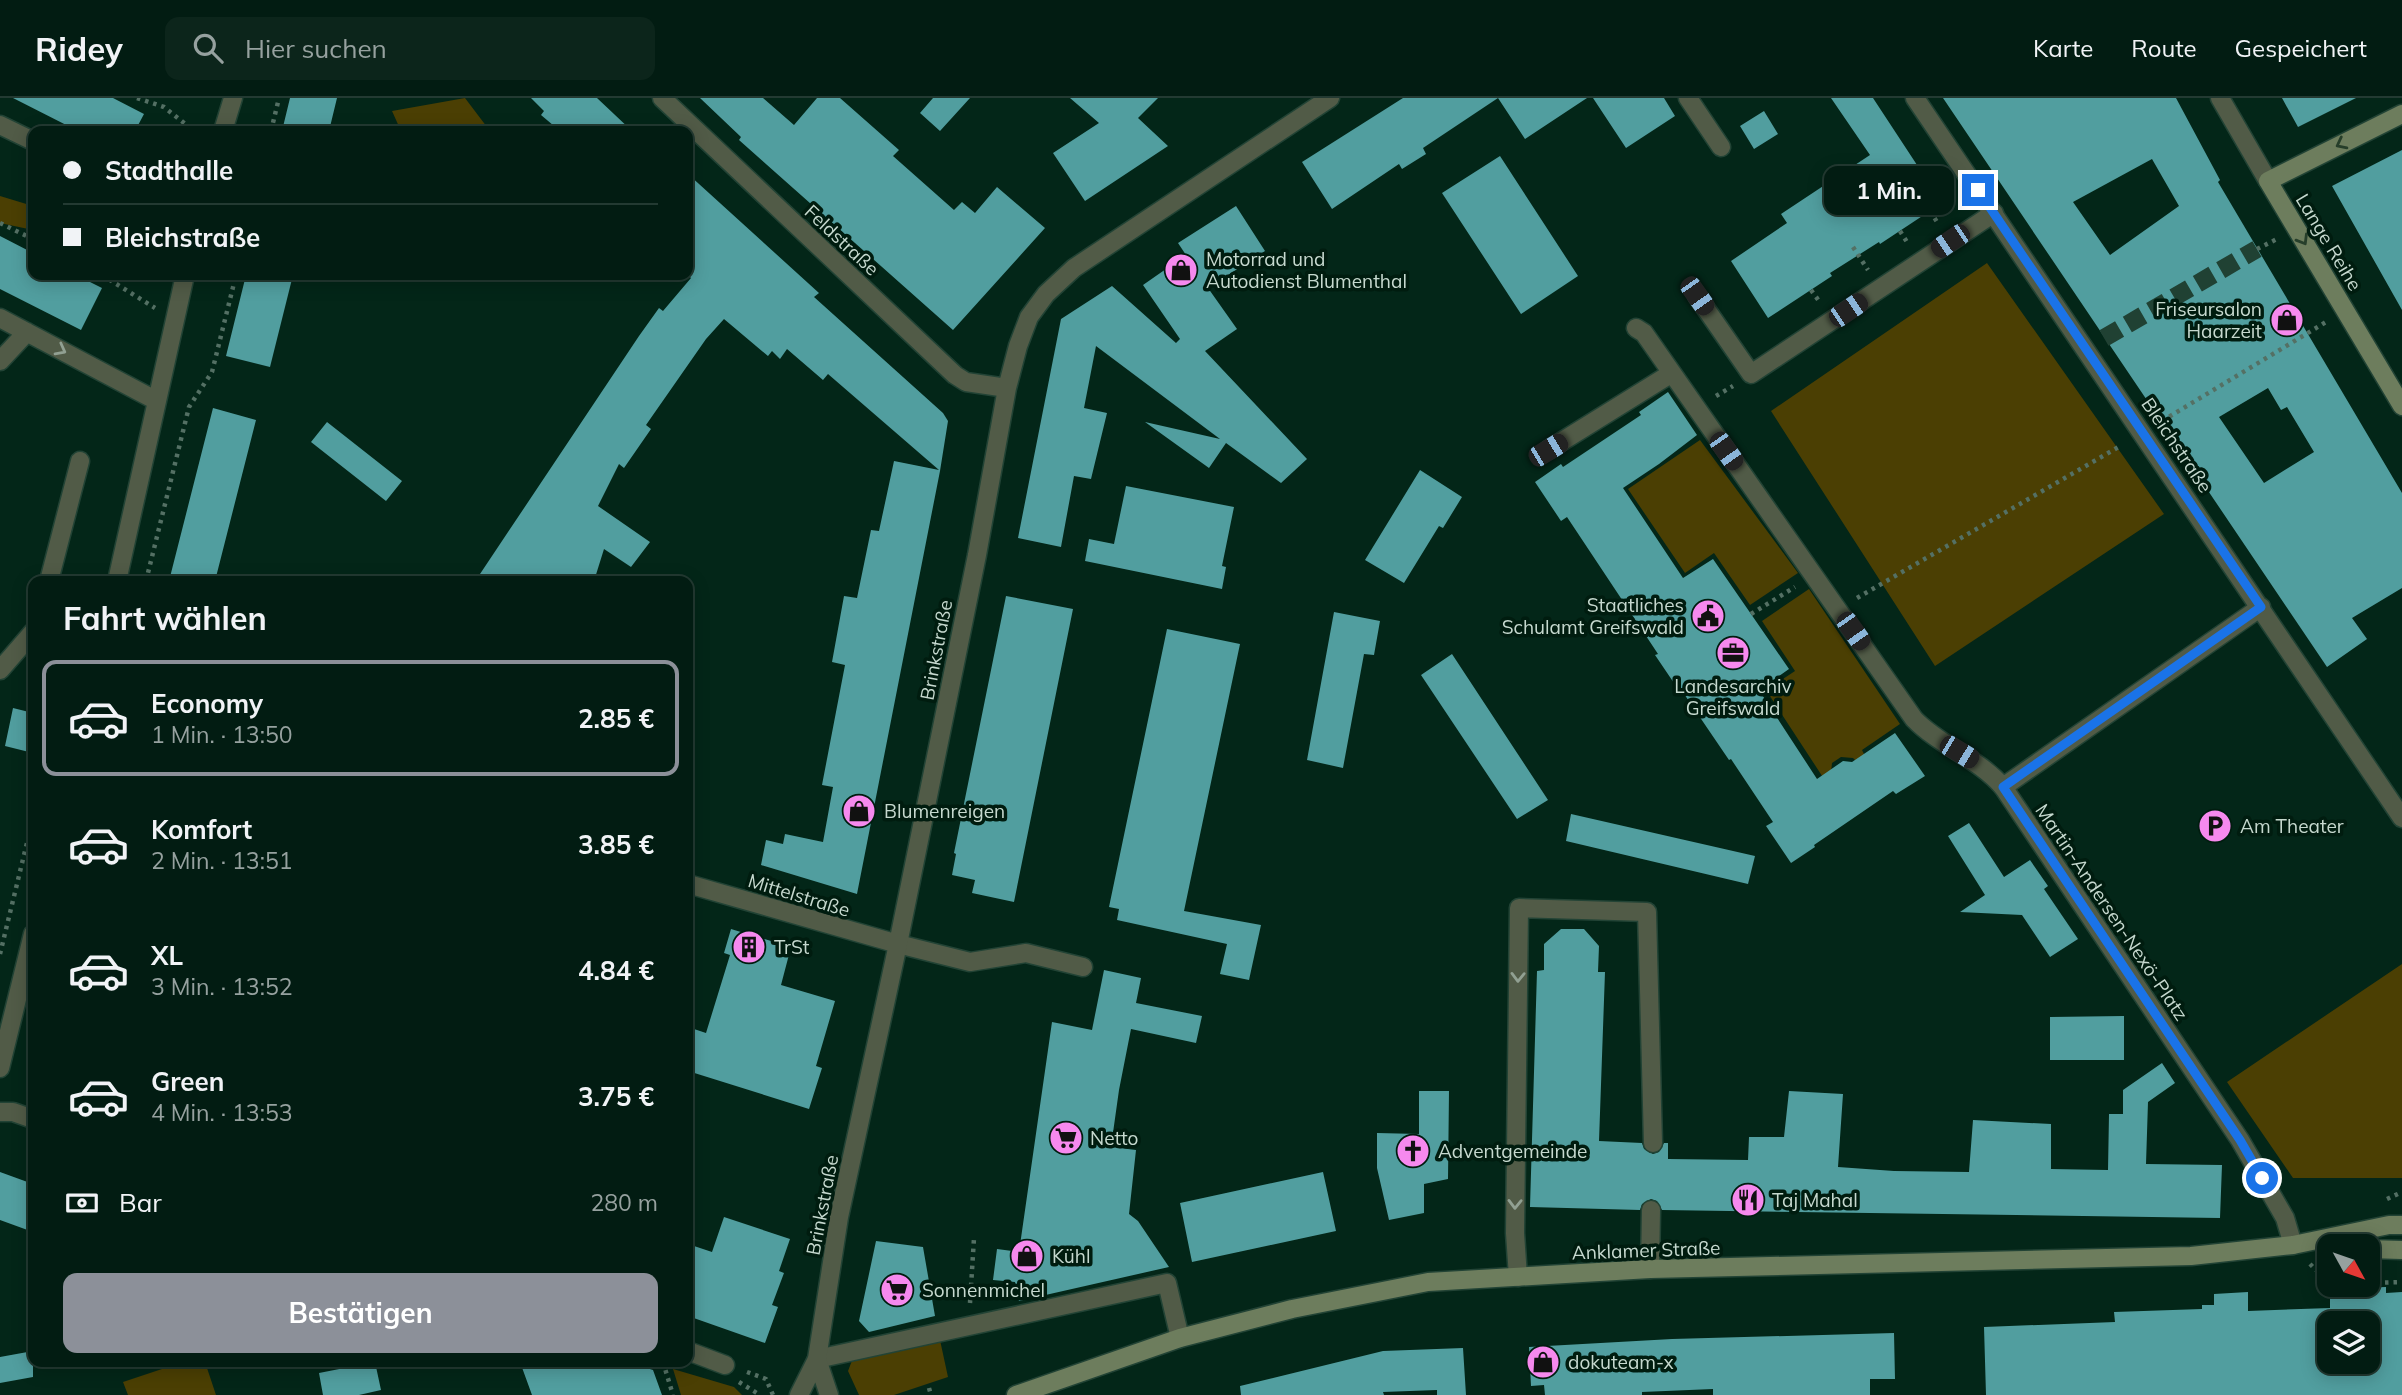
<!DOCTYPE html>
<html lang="de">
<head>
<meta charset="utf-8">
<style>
  :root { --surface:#021c12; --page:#0c251b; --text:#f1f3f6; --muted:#96a19f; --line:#233a32; --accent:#8c9099 }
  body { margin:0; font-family:Mulish,sans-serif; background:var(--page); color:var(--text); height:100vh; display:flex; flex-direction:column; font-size:26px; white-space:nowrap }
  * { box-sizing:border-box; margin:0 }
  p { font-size:23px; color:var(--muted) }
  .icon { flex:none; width:38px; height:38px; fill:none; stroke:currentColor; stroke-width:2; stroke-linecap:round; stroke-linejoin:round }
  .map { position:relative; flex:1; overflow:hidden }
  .sheet { position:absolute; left:28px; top:478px; width:665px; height:791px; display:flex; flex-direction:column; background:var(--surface); border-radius:14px; box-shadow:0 4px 18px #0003,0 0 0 2px var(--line) }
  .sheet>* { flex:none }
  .top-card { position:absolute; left:28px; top:28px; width:665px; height:154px; border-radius:14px; box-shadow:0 4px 18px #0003,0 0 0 2px var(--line); display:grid; align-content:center; height:154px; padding:0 35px; background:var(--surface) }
  .needle { width:46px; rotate:130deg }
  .fabs { position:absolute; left:2317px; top:1136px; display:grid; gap:14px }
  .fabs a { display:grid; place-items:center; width:63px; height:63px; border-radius:14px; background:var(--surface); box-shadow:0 4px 18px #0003,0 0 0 2px var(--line); font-size:35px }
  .end { position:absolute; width:32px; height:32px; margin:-16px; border:9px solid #1a73e8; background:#fff; box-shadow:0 0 0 4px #fff }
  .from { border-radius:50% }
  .bubble { position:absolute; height:49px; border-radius:14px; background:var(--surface); box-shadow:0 4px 18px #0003,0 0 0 2px var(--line); font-size:23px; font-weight:700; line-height:49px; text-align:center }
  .car { position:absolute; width:21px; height:42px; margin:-21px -10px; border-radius:9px; box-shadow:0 0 5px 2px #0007; background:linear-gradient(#222 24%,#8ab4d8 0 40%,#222 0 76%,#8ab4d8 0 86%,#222 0) }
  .top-card b { display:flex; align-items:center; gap:24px; height:66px; font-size:26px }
  .top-card b+b { border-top:2px solid var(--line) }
  .top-card i { width:18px; height:18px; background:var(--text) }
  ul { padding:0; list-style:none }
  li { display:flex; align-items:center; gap:21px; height:116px; margin:0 14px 10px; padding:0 21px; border:4px solid transparent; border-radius:14px }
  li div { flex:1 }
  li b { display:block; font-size:26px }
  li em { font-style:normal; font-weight:700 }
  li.selected { border-color:var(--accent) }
  li>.icon { width:63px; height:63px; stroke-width:1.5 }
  h2 { padding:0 35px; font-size:32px; line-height:84px }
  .pay { display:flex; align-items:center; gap:18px; height:77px; padding:0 35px; font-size:26px }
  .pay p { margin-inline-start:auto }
  .primary-button { display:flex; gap:14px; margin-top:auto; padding:14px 35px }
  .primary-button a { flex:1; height:80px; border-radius:14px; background:var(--accent); color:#fff; font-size:28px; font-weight:700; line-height:80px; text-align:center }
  header { display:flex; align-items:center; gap:42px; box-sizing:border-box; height:98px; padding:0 35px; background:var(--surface); border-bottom:2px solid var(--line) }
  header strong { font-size:33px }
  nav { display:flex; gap:38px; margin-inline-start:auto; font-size:24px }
  .search { width:490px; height:63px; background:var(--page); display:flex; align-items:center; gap:18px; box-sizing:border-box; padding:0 24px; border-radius:14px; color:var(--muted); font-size:26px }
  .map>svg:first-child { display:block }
  .green { fill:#4b3f03 }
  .building { fill:#519e9f; fill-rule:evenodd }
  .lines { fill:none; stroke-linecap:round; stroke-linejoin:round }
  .street-tunnel { stroke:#204133; stroke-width:18; stroke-dasharray:18 9; stroke-linecap:butt }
  .lane-casing { stroke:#224335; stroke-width:21 }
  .street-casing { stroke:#224335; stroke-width:21 }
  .secondary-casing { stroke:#224335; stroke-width:21 }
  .path { stroke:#547064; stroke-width:4.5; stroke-dasharray:3.5 5; stroke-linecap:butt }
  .lane { stroke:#515b47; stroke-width:18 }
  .street { stroke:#515b47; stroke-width:18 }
  .secondary { stroke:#6d7d5d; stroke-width:18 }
  .oneway { stroke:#263e2a }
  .oneway2 { stroke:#91a092 }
  .route { stroke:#1a73e8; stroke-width:9 }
  .labels { text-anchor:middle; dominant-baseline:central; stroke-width:7; stroke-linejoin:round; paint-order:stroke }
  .street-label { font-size:19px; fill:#c6d9cf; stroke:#001c0f }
  .poi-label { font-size:19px; fill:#c6d9cf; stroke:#001c0f; text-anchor:start }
</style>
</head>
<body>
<header>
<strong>Ridey</strong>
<div class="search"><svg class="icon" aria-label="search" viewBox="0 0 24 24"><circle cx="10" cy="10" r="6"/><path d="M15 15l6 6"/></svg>Hier suchen</div>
<nav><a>Karte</a><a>Route</a><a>Gespeichert</a></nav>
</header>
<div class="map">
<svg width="2402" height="1297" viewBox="0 0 2402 1297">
  <rect width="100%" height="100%" fill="#032618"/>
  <path class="green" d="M465 0 490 33H401L392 13Z
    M0 98 33 108V132L0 125Z
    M1987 165 2164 416 1935 568 1771 313Z
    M1700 342 1798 475 1750 507 1714 455 1685 475 1628 391Z
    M1809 491 1900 626 1862 652 1865 658 1857 664 1853 660 1841 659 1832 665 1831 675 1826 684 1766 592 1795 573 1762 523Z
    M2402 866V1080H2293L2227 984Z
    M940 1242 948 1279 894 1297H859L848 1273 853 1260Z
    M183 1264H205L216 1297H128L123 1284Z
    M673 1271 734 1289 742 1297H681Z"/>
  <path class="building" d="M13 0H113L144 16 135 33H78Z
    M290 0H337L329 33H282Z
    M531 0H597L632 33H560L541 17 544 13Z
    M700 0H763L794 27 817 0H840L899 52 893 58 954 112 962 104 975 115 997 89 1045 130 953 232 739 42 741 39Z
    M933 0H970L940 33 920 15Z
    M1070 0H1158L1138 20 1168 48 1085 103 1053 55 1099 25Z
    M1403 0H1587L1525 41 1498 0 1423 50 1426 56 1402 71 1399 66 1332 111 1302 64Z
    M1593 0H1664L1675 18 1626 50Z
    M1831 0H1873L1942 105 1880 146 1879 144 1830 175 1832 178 1768 220 1731 163 1787 125 1781 116 1870 57Z
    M1943 0H2176L2220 82 2218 84 2402 395V490L2352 520 2367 541 2327 569ZM2152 61 2179 108 2110 157 2073 104ZM2268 290 2281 312 2287 309 2314 354 2264 385 2219 319Z
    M2282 0H2356L2298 29Z
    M1764 13 1778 36 1754 51 1740 28Z
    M2402 52V212L2332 88Z
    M1500 58 1578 178 1521 216 1442 95Z
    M688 76 819 195 814 199 943 315 948 323 940 373 857 796 761 767 766 742 783 746 785 736 823 744 833 689 822 687 845 567 832 564 844 498 857 500 871 432 879 433 894 363 939 372 828 276 823 282 787 251 780 261 772 253 768 258 724 221 706 241 646 327 651 331 624 370 619 366 598 408 650 444 631 469 604 451 594 483H502L480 476 639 238 659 210 663 213 691 180 688 177Z
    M1236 108 1265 153 1208 190 1237 231 1205 253 1307 361 1281 385 1226 345 1209 370 1145 324 1220 341 1096 248 1084 310 1107 315 1091 381 1074 378 1061 449 1018 440 1061 221 1112 188 1176 245 1180 241 1143 187 1186 157 1178 145Z
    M0 138 33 155V177H76L102 190 81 232 0 191Z
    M246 177H293L270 269 226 258Z
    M1668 294 1697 337 1659 366 1623 390 1683 480 1713 461 1789 571 1759 592 1817 681 1843 663 1852 664 1895 635 1925 678 1896 696 1893 693 1814 747 1815 749 1791 765 1766 728 1773 724 1731 661 1729 662 1678 587 1676 588 1655 557 1658 556 1567 419 1561 423 1535 384 1561 366 1563 369 1641 317 1639 314Z
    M213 310 256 322 215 483H169Z
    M327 324 402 383 386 403 311 344Z
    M1420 372 1462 399 1443 430 1439 428 1404 485 1365 462Z
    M1126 388 1234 409 1222 468 1226 469 1222 491 1085 463 1089 441 1114 446Z
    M1006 498 1073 511 1014 804 972 795 975 782 952 777 956 756 954 755Z
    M1334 514 1380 523 1374 557 1364 556 1343 670 1307 662Z
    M1167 531 1240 546 1184 813 1261 827 1249 882 1220 876 1227 846 1117 822 1119 811 1109 809Z
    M1452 556 1548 702 1517 721 1421 577Z
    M13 610 33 615V636L29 654 5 648Z
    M1571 716 1755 758 1748 786 1566 743Z
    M1969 725 2004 779 2030 762 2048 788 2044 791 2078 841 2050 859 2022 817 1960 814 1985 797 1948 738Z
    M731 831 791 849 781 887 835 903 816 968 822 970 809 1011 688 973V929L706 935 730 857 724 855Z
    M1561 831H1584L1599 848 1598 874H1605L1599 1043 1642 1045 1644 1051 1653 1056 1659 1054 1664 1045H1668V1061L1748 1062 1749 1039H1784L1789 993 1843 996 1838 1069 1894 1073 1969 1074 1973 1022 2051 1026V1071L2108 1072 2109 1016H2123V992L2162 965 2175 985 2148 1004 2146 1066 2222 1067 2220 1120 1662 1112 1657 1103 1651 1101 1642 1106 1640 1112 1530 1109 1537 873 1544 872V846Z
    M1104 872 1141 880 1136 905 1202 918 1196 945 1131 931 1119 992 1111 1049 1136 1052 1129 1116 1138 1123 1169 1169 1019 1203 1015 1184 993 1182 997 1151 1019 1154 1052 924 1092 932Z
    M2124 918V962H2050V919Z
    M1419 993H1449L1448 1081 1424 1086V1115L1389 1122 1377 1070V1035L1419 1036Z
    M0 1074 33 1086V1134L0 1122Z
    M1323 1074 1336 1133 1192 1164 1180 1105Z
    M724 1119 790 1141 779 1173 784 1175 772 1207 778 1209 765 1245 688 1218V1146L712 1154Z
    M876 1143 923 1149 935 1218 869 1234 859 1223Z
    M2386 1189V1195L2402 1194V1297H1986L1984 1229 2115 1224 2114 1214 2202 1211V1207H2214V1196L2248 1194V1213L2330 1210V1191ZM2329 1225H2368V1264H2329Z
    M1894 1235 1895 1281H1870V1297H1713V1291L1642 1294V1297H1545L1544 1287 1531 1288 1529 1249 1672 1241Z
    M1463 1250 1466 1297H1437V1292L1383 1294 1384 1297H1241L1240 1288 1383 1253Z
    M33 1253V1279L0 1285V1259Z
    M375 1264 381 1292 359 1297H323L319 1275Z
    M520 1264H628L653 1272 662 1297H532Z"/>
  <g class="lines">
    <path class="street-tunnel" d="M2104 240 2257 151"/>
    <defs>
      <path id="lane" d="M1688 0 1721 49
        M1697 198 1751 276 1994 115
        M1636 230 1644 235 1914 621C1940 648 1978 660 2003 689L2261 509
        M1548 352 1672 275
        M49 483 80 363
        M0 572 33 534
        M898 846 970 864 1026 855 1083 869
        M1650 1171 1651 1112
        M1518 1179 1515 1135 1519 810 1647 814 1653 1045
        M817 1261 1167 1185 1180 1240"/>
      <path id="street" d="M662 0 955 277 966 284 1007 290
        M1915 0 2402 720
        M2220 0 2268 83
        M0 27 33 43
        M223 33 233 0
        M0 220 157 303
        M0 263 27 234
        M117 483 185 177
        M2003 689 2240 1042 2285 1120 2293 1147
        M688 786 898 846
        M0 970 33 836
        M0 1014H13L33 1021
        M688 1253 725 1267
        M817 1261 829 1297
        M799 1297 817 1261 839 1119 898 846 977 457 1007 290 1018 248 1029 219 1046 196 1074 170 1330 0"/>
      <path id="secondary" d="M2402 16 2268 83 2402 308
        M2368 1151 2402 1152
        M1016 1297 1180 1240 1292 1211 1428 1184 1650 1171 2191 1158 2293 1147 2389 1127H2402"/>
    </defs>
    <use href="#lane" class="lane-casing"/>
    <use href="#street" class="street-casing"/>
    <use href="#secondary" class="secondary-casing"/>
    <path class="path" d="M137 0 164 9 194 33
      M271 33 279 0
      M1930 113 1939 127
      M0 125 33 141
      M1900 133 1907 144
      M1853 149 1868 172
      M2257 151 2277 141
      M102 177 155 210
      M1811 192 1819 203
      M1716 298 1733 288
      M2162 323 2326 224
      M146 483 189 309 212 274 236 177
      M1857 500 2122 347
      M1751 516 1795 489
      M0 856 33 720
      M2387 1101 2402 1094
      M2310 1166 2329 1185
      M2368 1185 2402 1184
      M970 1205 974 1140
      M663 1264 673 1297
      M747 1274 766 1281 773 1297
      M739 1284 760 1297
      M929 1290 931 1297"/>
    <use href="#lane" class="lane"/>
    <use href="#street" class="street"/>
    <use href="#secondary" class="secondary"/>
  </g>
  <defs><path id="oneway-chevron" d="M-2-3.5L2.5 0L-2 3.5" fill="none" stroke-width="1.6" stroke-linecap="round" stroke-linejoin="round" transform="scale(1.75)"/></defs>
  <g class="oneway">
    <use href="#oneway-chevron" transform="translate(2341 46) rotate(153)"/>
    <use href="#oneway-chevron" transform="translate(2303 142) rotate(59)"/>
  </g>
  <g class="oneway2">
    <use href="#oneway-chevron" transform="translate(61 252) rotate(28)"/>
    <use href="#oneway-chevron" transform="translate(1518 879) rotate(91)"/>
    <use href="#oneway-chevron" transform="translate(1515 1106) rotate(91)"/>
  </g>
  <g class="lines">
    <path class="route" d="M1978 92 2261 509 2003 689 2240 1042 2262 1080"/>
  </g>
  <defs>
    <symbol id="shop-disc" viewBox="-11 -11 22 22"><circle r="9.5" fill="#f689ee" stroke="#001c0f"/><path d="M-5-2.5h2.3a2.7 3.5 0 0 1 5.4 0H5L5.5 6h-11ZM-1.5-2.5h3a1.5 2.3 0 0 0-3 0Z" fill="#111"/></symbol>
    <symbol id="civic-disc" viewBox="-11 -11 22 22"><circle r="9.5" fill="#f689ee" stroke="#001c0f"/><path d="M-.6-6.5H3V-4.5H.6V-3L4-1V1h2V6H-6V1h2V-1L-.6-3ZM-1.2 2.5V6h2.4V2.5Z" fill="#111"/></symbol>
    <symbol id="office-disc" viewBox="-11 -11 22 22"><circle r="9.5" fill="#f689ee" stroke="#001c0f"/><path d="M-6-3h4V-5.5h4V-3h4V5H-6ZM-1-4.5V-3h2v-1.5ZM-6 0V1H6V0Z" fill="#111"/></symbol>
    <symbol id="parking-disc" viewBox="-11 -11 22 22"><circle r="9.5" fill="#f689ee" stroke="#001c0f"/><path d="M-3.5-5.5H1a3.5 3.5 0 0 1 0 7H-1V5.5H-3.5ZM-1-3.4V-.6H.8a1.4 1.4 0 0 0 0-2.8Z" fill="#111"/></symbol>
    <symbol id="building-disc" viewBox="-11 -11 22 22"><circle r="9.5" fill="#f689ee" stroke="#001c0f"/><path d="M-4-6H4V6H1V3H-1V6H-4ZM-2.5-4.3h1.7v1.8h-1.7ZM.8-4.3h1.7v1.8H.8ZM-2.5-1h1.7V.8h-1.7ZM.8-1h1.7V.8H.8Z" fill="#111"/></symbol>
    <symbol id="supermarket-disc" viewBox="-11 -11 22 22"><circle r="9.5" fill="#f689ee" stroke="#001c0f"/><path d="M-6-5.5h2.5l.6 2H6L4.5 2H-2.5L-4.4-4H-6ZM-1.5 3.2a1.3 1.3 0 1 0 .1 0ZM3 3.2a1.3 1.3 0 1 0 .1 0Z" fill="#111"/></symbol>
    <symbol id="church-disc" viewBox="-11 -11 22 22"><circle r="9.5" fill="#f689ee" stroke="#001c0f"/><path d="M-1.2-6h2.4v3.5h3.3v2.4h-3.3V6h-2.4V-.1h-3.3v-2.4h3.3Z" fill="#111"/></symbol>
    <symbol id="restaurant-disc" viewBox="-11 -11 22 22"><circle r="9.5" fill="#f689ee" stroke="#001c0f"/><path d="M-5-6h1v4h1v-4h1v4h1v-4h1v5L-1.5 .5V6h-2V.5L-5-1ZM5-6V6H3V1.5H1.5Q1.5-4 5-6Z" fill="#111"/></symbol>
  </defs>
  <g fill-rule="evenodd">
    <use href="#shop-disc" x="1162" y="153" width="38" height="38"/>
    <use href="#shop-disc" x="2268" y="203" width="38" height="38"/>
    <use href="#civic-disc" x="1689" y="499" width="38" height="38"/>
    <use href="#office-disc" x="1714" y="536" width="38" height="38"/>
    <use href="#shop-disc" x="840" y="694" width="38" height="38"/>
    <use href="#parking-disc" x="2196" y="709" width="38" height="38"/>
    <use href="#building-disc" x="730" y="830" width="38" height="38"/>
    <use href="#supermarket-disc" x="1047" y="1021" width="38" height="38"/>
    <use href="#church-disc" x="1394" y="1034" width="38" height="38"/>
    <use href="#restaurant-disc" x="1729" y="1083" width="38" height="38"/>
    <use href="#shop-disc" x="1008" y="1139" width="38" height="38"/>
    <use href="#supermarket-disc" x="878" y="1173" width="38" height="38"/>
    <use href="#shop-disc" x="1524" y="1245" width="38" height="38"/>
  </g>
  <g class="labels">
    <g class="street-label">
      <text transform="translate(842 142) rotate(43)">Feldstraße</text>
      <text transform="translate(2329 144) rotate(59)">Lange Reihe</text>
      <text transform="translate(2177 347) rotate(56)">Bleichstraße</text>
      <text transform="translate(936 552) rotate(-79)">Brinkstraße</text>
      <text transform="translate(799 797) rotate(17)">Mittelstraße</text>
      <text transform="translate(2112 814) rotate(56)">Martin-Andersen-Nexö-Platz</text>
      <text transform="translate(822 1107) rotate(-79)">Brinkstraße</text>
      <text transform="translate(1646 1152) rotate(-2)">Anklamer Straße</text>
    </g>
    <g class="poi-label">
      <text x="1206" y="161">Motorrad und<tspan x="1206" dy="22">Autodienst Blumenthal</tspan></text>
      <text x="2262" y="211" text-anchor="end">Friseursalon<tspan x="2262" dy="22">Haarzeit</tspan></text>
      <text x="1684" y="507" text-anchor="end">Staatliches<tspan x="1684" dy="22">Schulamt Greifswald</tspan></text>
      <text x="1733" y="588" text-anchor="middle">Landesarchiv<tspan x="1733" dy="22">Greifswald</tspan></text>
      <text x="884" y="713">Blumenreigen</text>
      <text x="2240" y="728">Am Theater</text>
      <text x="774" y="849">TrSt</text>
      <text x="1090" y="1040">Netto</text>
      <text x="1438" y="1053">Adventgemeinde</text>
      <text x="1772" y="1102">Taj Mahal</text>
      <text x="1052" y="1158">Kühl</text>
      <text x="922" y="1192">Sonnenmichel</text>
      <text x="1568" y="1264">dokuteam-x</text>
    </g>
  </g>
</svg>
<div class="fabs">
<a><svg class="needle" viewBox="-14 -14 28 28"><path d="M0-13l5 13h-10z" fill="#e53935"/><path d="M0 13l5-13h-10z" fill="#96a19f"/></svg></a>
<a><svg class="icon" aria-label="layers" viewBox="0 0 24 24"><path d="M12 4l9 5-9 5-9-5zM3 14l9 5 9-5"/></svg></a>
</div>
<i class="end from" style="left:2262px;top:1080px"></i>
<i class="end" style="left:1978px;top:92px"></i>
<div class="bubble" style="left:1824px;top:68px;width:130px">1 Min.</div>
<i class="car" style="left:1950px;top:143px;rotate:236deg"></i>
<i class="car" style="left:1697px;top:198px;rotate:145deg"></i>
<i class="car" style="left:1848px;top:212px;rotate:56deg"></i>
<i class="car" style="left:1548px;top:352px;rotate:59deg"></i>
<i class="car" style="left:1726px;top:353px;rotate:145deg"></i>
<i class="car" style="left:1853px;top:533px;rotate:145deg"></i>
<i class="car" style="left:1959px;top:654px;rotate:121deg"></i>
<div class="top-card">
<b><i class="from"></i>Stadthalle</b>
<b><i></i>Bleichstraße</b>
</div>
<section class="sheet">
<h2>Fahrt wählen</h2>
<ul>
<li class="selected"><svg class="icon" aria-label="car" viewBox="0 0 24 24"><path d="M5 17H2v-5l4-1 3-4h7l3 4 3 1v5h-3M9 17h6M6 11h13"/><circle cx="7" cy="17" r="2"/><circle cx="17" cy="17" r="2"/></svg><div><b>Economy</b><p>1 Min. · 13:50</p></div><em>2.85 €</em></li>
<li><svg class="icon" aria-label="car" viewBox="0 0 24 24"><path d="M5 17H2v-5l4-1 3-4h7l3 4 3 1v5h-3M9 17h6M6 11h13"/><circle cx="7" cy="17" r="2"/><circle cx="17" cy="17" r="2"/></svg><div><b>Komfort</b><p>2 Min. · 13:51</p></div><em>3.85 €</em></li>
<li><svg class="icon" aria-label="car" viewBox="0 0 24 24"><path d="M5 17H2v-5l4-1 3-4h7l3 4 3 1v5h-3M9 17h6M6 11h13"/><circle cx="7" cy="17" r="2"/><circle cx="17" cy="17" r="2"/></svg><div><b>XL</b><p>3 Min. · 13:52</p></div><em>4.84 €</em></li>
<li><svg class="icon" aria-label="car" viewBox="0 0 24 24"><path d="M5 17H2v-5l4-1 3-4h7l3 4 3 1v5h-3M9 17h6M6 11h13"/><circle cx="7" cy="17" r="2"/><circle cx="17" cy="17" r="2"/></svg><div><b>Green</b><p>4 Min. · 13:53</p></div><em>3.75 €</em></li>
</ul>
<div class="pay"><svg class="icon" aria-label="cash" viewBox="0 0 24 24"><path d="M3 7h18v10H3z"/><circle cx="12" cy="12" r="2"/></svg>Bar<p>280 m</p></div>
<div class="primary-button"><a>Bestätigen</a></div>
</section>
</div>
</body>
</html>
